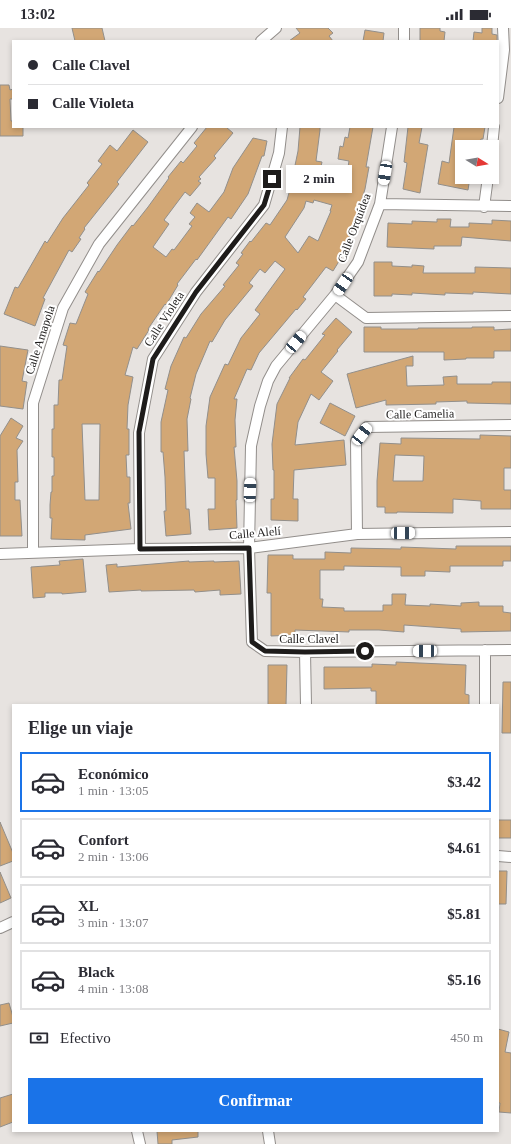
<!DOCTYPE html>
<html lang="es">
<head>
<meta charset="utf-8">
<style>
  :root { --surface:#fff; --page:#f7f7f7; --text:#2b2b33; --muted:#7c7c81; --line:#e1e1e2; --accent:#1a73e8 }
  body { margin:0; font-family:Georgia,serif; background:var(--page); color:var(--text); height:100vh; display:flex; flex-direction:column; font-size:15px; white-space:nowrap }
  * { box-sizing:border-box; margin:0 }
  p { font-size:13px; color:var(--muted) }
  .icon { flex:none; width:22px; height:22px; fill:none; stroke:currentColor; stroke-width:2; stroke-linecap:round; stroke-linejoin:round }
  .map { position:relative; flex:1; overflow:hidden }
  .drawer { position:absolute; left:12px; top:676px; width:487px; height:428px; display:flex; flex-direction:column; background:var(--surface); border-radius:0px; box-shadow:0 2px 6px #0003 }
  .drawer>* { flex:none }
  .banner { position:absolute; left:12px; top:12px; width:487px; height:88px; border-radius:0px; box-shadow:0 2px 6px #0003; display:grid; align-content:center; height:88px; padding:0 16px; background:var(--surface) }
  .needle { width:26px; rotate:101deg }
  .fabs { position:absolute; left:455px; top:112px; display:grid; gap:8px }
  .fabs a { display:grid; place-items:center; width:44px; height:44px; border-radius:0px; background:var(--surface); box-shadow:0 2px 6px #0003; font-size:20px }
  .end { position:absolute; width:18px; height:18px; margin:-9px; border:5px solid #1e1c1b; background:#fff; box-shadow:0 0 0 2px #fff }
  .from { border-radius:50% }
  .bubble { position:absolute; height:28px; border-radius:0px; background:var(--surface); box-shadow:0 2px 6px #0003; font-size:13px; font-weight:600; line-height:28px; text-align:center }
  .car { position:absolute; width:12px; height:24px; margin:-12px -6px; border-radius:5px; box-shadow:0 0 3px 1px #0007; background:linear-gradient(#fff 24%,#345 0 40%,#fff 0 76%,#345 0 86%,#fff 0) }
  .banner b { display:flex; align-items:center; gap:14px; height:38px; font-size:15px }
  .banner b+b { border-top:1px solid var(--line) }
  .banner i { width:10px; height:10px; background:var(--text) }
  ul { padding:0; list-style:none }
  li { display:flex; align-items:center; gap:12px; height:60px; margin:0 8px 6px; padding:0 8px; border:2px solid var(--line); border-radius:0px }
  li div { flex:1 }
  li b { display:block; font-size:15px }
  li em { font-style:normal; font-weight:600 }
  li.on { border-color:var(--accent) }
  li>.icon { width:36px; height:36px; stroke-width:1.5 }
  h2 { padding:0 16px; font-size:18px; line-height:48px }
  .pay { display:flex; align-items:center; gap:10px; height:44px; padding:0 16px; font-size:15px }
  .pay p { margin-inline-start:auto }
  .button { display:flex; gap:8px; margin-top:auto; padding:8px 16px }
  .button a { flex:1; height:46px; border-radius:0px; background:var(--accent); color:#fff; font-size:16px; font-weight:600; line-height:46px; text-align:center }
  .status { display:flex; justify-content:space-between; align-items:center; height:28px; padding:0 20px; background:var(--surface); direction:ltr }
  .status svg { height:11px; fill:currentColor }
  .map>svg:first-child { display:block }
  .building { fill:#d2a775; stroke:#928f8b; fill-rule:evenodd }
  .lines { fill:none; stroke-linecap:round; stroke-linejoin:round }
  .street-casing { stroke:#928e8b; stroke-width:12 }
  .street { stroke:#fff; stroke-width:10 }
  .route { stroke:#1e1c1b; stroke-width:5 }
  .labels { text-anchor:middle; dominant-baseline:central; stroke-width:4; stroke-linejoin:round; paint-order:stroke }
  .street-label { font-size:12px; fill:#1e1c1b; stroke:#fff }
</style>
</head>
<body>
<div class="status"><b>13:02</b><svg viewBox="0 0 49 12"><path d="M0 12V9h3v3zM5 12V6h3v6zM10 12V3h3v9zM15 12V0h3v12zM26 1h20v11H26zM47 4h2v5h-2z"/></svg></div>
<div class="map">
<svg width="511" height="1116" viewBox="0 0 511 1116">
  <rect width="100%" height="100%" fill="#e7e3e0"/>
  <path class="building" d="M72 0H102L105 13H75Z
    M296 0H328L333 5 329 8 333 13H289L300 5Z
    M420 0H440V3L445 4 444 13H420Z
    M482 0H492V6L497 7V13H473L474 4 482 5Z
    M365 2 384 5 383 13H363Z
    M0 57H9L10 62 13 61V71H10L11 93H13V99H23V108H0Z
    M207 99H226L233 105 214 128 216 130 199 149 201 151 198 153 201 155 190 168 185 164 164 192 169 196 153 219 166 229 172 221 174 222 192 198 189 196 195 189 190 185 197 175 209 184 224 164 233 140 253 110 267 113 264 128H262L248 166 231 191 228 189 197 232 196 231 177 256 178 257 166 277 165 276 148 301 149 302 137 321 133 319 125 347 133 349 128 377 127 401H129V427H126L127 449H130V475H128L131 501 85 507V512L51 511 52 490H50V477L51 464H52V448H54V429H52V401H54V377H58L59 352H62L67 318 63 317 70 295 76 296 88 266 85 264 98 243 99 244 117 217 132 197 133 198 148 179 169 150 168 149 181 133 183 135 197 118 194 115ZM82 396H100L99 472H85Z
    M300 99H320V102L316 133 322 134 317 157 336 163V161L344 164 349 133 338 131 340 118 343 119 345 109 348 110 350 99H373L366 139H369L365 161 354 198 344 221 346 222 333 243 326 239 303 269 306 271 297 282 296 281 259 325 251 342 247 341 234 371H237L235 392 236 419H234L237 453V472H236L237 500 209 502 208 481H215V450H208L206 426V398L210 369 225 336 228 337 241 310 260 286 255 282 285 241 275 233 265 245 260 241 249 255 253 258 225 292 212 314 210 313 196 346 190 370 191 371 187 391 188 423H184L186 481H189L191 506 166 508 164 483H166L165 449 163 424H161V394L168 362 165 361 171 338 184 309 186 310 201 286 225 258 223 257 239 237 236 235 243 226 241 225 250 213 251 214 266 195 270 197 287 172 294 147H293L298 123ZM314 172 332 177 330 183H331L318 213 309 208 298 225 285 209 304 180 306 173 313 175Z
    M408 99H422L419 115 428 117 420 165 403 161 407 135 404 134Z
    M454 99H485L483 111H481L479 119H462V149H470L468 162 438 156 442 133 449 135Z
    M133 102 148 114 117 154 119 156 84 200 85 201 79 210 81 211 72 224 69 222 43 270 45 271 35 298 4 286 15 259 18 260 45 213 47 215 63 190 89 157 87 155 102 136 98 133 110 117 117 123Z
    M437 191H451L450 199H469V195L492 196V192L511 193V213L462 209 461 218H434V221L387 219 388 195 412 196V193L437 194Z
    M374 234H392V238L412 239V237L424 238 423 245H475V239L511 240V266L473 264V266L445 265V267L412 265V267L392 266V268H374Z
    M336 290 352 304 337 322 338 323 321 344 333 353 319 372 311 366 298 394 295 417 344 412 346 437 294 442 293 471H298V493L271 492V471H274V442H273L272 416 277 376 290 350H289L303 331 305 332 325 307 322 306Z
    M364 299H381V301H418V300H472V299H494V302L511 301V323H494V330H466V331L444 332V324H364Z
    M0 318 28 322 22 353 27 354 23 381 0 378Z
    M413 328V338H406L407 358 444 357 443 349 457 348V356H492V354H511V376L467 375V373L436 374V376L386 377V372L356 380 347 346Z
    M330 375 355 388 345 408 320 395Z
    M11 390 23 398 16 410 23 413 17 422 18 454H15V472H20L22 508H0V408Z
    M480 407 511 408V440H504V462H511V481H481V473L453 471V485L397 484V485H385V479H377V453L380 415 401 416V410L480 411ZM395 427 424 428 423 453H393Z
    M456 518H511V533H503V538H450V544L425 543V548H401V539L344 538V542H320V571H323L322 579 344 580V583H383V577H392V566H406L405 577 430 578V576L461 578V575L479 574V578H503V584L511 585V603L461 604V601L404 597V604L379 602H349V604L295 602V607L271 608V565H267L268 527H293V531H325V524L351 525V520L401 521V519L456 521Z
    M83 531 86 564 62 566V565H45V569L33 570 31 539 60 537 59 533Z
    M189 533V534L214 533V534L239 533 241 566 220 567V562L195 564 194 562 141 563V562L109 564 106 537 117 536V539Z
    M396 634 466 637 465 666 469 667V677H376V663H371V660L324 661V639H372V636L396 637Z
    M268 637H287L286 677H268Z
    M503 654H511V705H502Z
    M498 792H511V810H498Z
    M0 794 13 825V833L0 838Z
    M498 843H507L506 876H498Z
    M0 844 11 870 0 875Z
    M9 975 13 989V995L0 998V977Z
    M498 1001 509 1004 505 1024 511 1025V1085L499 1084 500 1075H498Z
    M13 1066V1094L0 1099V1070Z
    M157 1103H198V1109L172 1112V1116H158Z"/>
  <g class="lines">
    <defs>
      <path id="street" d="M404 0V13
        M261 13 276 0
        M498 70 504 22 503 0
        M392 99 380 176 358 234 335 267 276 338 268 353 260 378 251 418 249 520 252 614 265 623 305 624 511 622
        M492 119 494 99
        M380 176 511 178
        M484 179 488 149
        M335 267 366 290 511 288
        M357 506 356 413 367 399 511 397
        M140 521 139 405 153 331 196 264 264 177 279 125 282 99
        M33 525V375L63 280 99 216 192 99
        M0 526 140 521 249 520 357 506 511 504
        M485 622V677
        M305 624 306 677
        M498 828 511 829
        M0 900 13 894
        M137 1103 140 1116
        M268 1103 270 1116"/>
    </defs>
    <use href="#street" class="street-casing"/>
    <use href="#street" class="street"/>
  </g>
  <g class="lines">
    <path class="route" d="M272 151 264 177 196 264 153 331 139 404 140 521 249 520 252 614 265 623 305 624 365 623"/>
  </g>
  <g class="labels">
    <g class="street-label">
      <text transform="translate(354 200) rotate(-69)">Calle Orquídea</text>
      <text transform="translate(164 291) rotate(-57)">Calle Violeta</text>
      <text transform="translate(40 312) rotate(-72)">Calle Amapola</text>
      <text transform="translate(420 386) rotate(-1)">Calle Camelia</text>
      <text transform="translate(255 505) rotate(-5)">Calle Alelí</text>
      <text x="309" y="611">Calle Clavel</text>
    </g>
  </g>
</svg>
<div class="fabs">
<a><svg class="needle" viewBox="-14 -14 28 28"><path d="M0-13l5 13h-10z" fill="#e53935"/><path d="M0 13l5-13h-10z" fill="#7c7c81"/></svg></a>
</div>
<i class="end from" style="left:365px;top:623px"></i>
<i class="end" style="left:272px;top:151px"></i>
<div class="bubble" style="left:286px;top:137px;width:66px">2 min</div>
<i class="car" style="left:385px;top:145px;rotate:189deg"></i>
<i class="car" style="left:343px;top:256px;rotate:214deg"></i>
<i class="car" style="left:296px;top:314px;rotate:40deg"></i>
<i class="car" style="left:362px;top:406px;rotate:38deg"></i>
<i class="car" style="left:250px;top:462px;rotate:2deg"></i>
<i class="car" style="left:403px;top:505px;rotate:89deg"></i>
<i class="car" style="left:425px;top:623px;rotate:269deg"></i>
<div class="banner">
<b><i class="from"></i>Calle Clavel</b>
<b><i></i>Calle Violeta</b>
</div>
<section class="drawer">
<h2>Elige un viaje</h2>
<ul>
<li class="on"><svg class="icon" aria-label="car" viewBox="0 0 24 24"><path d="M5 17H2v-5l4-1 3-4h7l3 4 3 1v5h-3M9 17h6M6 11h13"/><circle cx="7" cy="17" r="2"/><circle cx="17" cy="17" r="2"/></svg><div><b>Económico</b><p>1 min · 13:05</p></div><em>$3.42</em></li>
<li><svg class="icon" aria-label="car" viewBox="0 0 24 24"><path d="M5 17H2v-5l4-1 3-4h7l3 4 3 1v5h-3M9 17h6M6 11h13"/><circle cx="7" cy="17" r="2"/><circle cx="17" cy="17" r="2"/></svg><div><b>Confort</b><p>2 min · 13:06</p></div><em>$4.61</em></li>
<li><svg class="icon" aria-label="car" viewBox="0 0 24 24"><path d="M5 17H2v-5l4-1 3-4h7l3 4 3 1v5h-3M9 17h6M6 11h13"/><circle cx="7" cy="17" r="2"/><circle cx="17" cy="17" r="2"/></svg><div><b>XL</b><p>3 min · 13:07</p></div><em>$5.81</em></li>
<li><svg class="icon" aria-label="car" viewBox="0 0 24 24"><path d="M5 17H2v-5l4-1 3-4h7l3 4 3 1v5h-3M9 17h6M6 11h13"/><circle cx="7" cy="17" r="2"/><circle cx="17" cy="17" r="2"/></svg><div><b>Black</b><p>4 min · 13:08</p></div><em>$5.16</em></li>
</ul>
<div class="pay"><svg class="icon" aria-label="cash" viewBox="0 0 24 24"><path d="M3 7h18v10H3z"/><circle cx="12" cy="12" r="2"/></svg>Efectivo<p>450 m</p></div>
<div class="button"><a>Confirmar</a></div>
</section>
</div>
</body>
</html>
